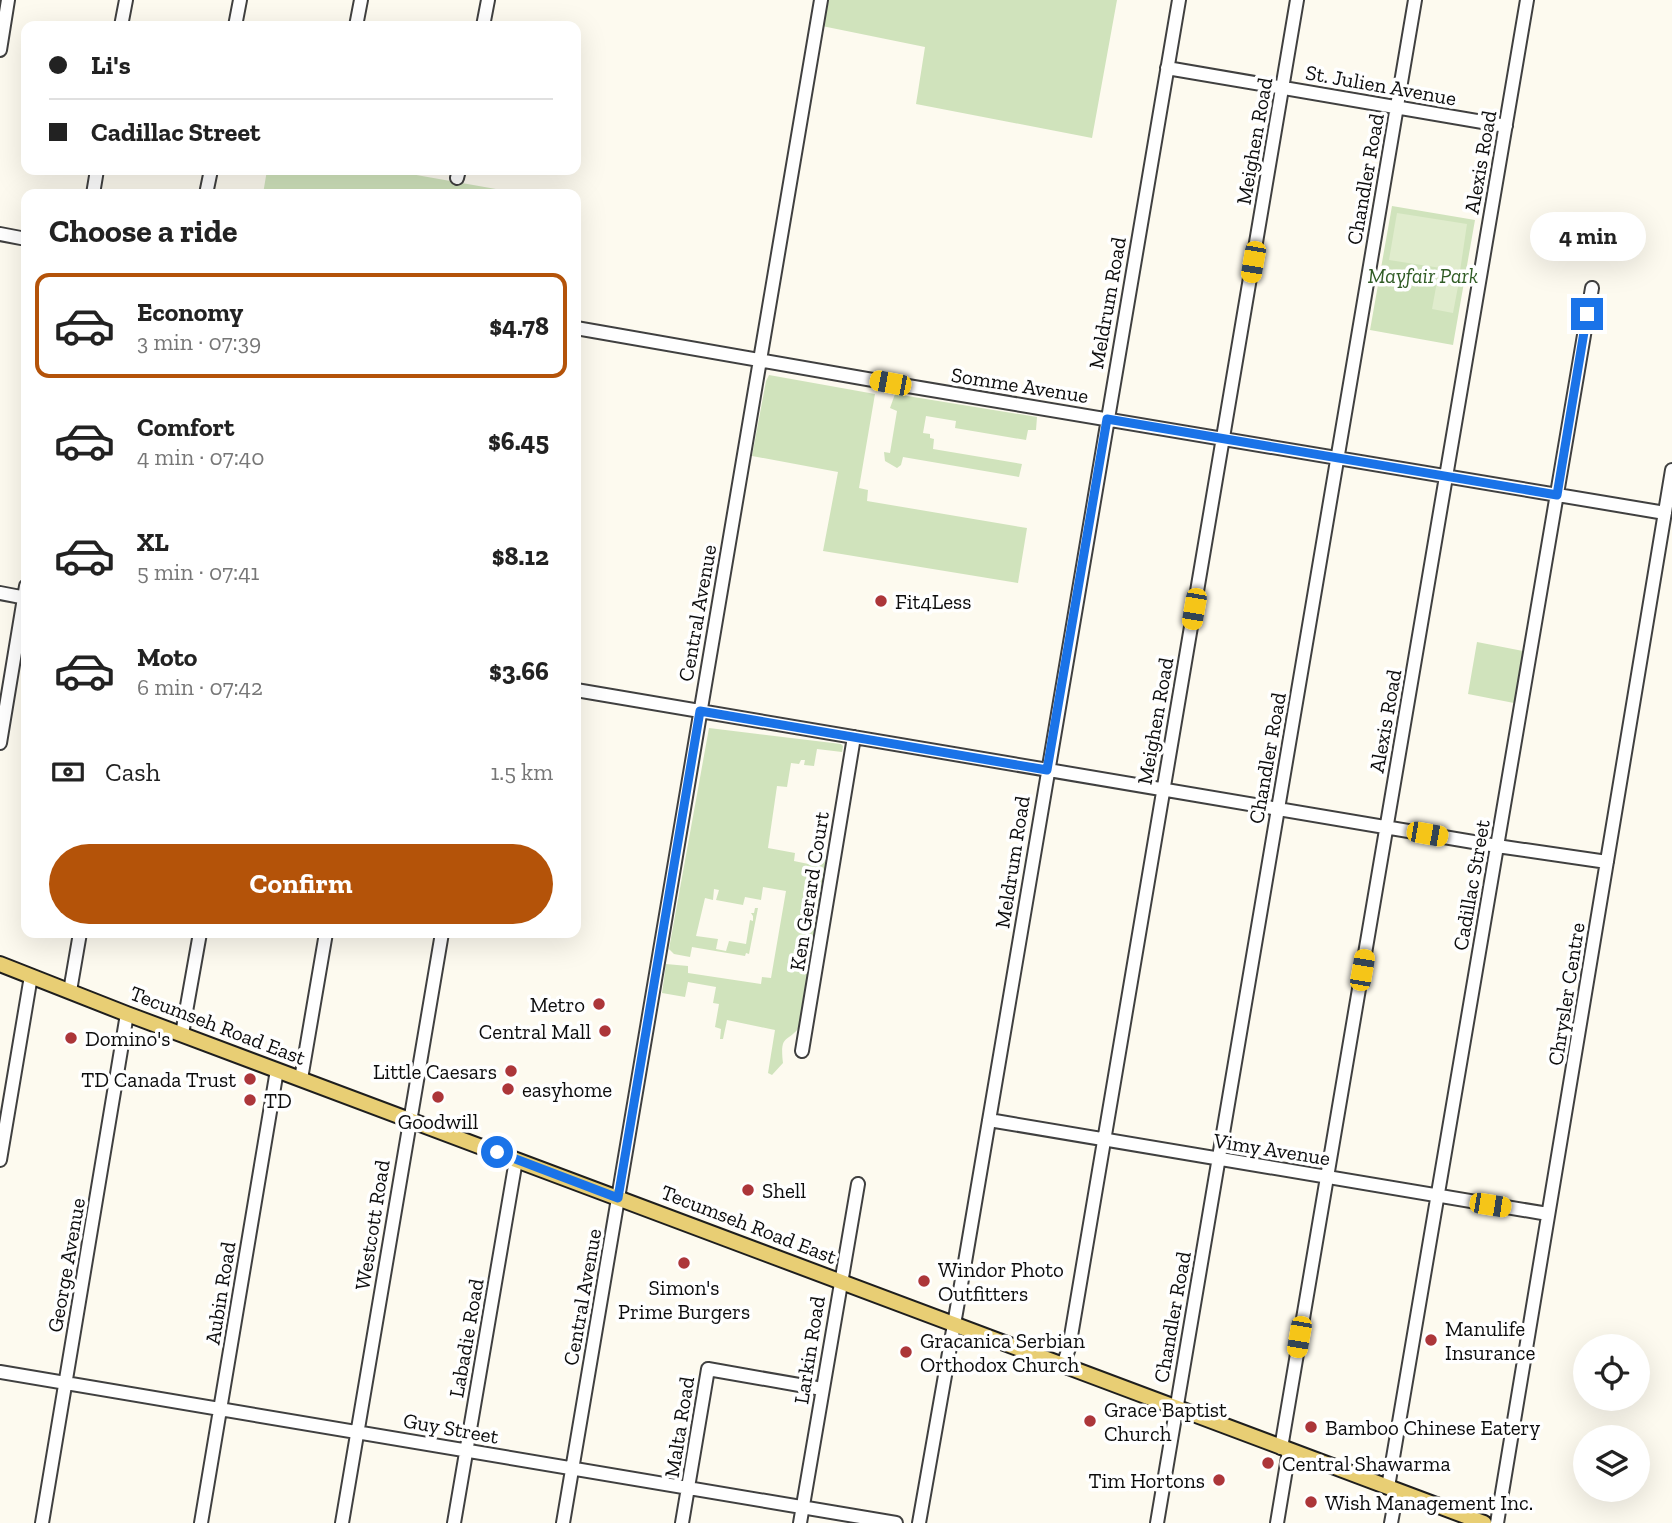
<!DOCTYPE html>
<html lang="en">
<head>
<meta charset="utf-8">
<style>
  :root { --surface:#fff; --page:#f6f6f6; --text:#222; --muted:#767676; --line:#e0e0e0; --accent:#b45309 }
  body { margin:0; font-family:"Zilla Slab",serif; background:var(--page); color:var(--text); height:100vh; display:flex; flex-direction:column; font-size:26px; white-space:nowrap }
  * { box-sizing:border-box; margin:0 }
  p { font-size:23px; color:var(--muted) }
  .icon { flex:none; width:38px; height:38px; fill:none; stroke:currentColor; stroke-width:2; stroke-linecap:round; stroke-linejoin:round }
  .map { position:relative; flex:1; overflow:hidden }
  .side { position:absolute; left:21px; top:189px; width:560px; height:749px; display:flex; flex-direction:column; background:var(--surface); border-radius:14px; box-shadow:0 7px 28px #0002 }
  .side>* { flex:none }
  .hud { position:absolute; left:21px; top:21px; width:560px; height:154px; border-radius:14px; box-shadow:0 7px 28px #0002; display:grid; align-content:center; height:154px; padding:0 28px; background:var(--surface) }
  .fabs { position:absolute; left:1573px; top:1334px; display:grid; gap:14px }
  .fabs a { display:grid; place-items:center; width:77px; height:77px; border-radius:50%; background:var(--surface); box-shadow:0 7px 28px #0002; font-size:35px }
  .end { position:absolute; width:32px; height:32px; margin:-16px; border:9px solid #1a73e8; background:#fff; box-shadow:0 0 0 4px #fff }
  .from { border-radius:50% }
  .bubble { position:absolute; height:49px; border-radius:24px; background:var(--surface); box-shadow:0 7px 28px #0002; font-size:23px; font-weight:700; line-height:49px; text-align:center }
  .car { position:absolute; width:21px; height:42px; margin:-21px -10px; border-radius:9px; box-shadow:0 0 5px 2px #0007; background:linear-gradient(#f5c518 24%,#345 0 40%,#f5c518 0 76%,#345 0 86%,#f5c518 0) }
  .hud b { display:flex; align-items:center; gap:24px; height:66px; font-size:26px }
  .hud b+b { border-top:2px solid var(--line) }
  .hud i { width:18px; height:18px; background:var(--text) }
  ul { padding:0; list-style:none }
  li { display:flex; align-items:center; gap:21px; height:105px; margin:0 14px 10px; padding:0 14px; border:4px solid transparent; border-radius:14px }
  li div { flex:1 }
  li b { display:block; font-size:26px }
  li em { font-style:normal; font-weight:700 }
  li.selected { border-color:var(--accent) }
  li>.icon { width:63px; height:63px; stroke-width:1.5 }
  h2 { padding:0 28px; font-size:32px; line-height:84px }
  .pay { display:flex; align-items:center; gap:18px; height:77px; padding:0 28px; font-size:26px }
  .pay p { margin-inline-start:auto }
  .button { display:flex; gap:14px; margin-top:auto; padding:14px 28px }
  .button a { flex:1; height:80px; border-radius:42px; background:var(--accent); color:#fff; font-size:28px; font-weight:700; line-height:80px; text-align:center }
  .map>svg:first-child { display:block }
  .green { fill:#d0e3bc }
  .pitch { fill:#e0eccd }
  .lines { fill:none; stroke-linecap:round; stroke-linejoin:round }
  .minor-casing { stroke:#404040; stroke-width:16 }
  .major-casing { stroke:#1e1e1e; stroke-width:18 }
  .minor { stroke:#fff; stroke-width:12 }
  .major { stroke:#e8ce74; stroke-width:14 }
  .route { stroke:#1a73e8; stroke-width:9 }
  .poi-dot { fill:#ac3639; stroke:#fff; stroke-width:2.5 }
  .labels { text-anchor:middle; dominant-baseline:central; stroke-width:7; stroke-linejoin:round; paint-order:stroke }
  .street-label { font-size:21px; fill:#0d0d0d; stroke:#fff }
  .park-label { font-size:21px; font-style:italic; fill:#305c25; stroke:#fff }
  .poi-label { font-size:21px; fill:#0d0d0d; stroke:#fff; text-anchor:start }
</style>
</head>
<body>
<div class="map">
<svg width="1672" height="1523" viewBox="0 0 1672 1523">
  <rect width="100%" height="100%" fill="#fdfaef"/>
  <path class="green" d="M826 0H1117L1092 138 916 104 925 47 822 26Z
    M267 170H388L513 192V194H263Z
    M1392 206 1475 220 1453 345 1370 330Z
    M769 375 875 394 859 488 868 490 867 501 1027 528 1018 583 823 551 838 472 752 456 766 381Z
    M895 394 1037 417 1036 430H1028L1026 440 955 428 956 421 926 416 923 433 930 434V438L934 439 933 449 1022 464 1019 477 903 457 901 465 897 468 885 461 884 452 890 453 897 411 890 408Z
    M1477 642 1523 651 1514 703 1468 694Z
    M709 728 841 744 843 746 842 752 817 749 814 766 804 765 805 760H801L799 764 791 763 787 787 777 786 768 848 795 853 794 861 818 866 821 857 829 860 801 1024C790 1044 779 1031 783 1063L772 1075 768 1073 775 1030 727 1020 723 1039H720L721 1029 715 1027 719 1004 713 1003 716 987 688 982 685 997 662 993 666 964 688 966V973L761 984 762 977 771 978 786 891 763 887 761 900 745 897 743 905 716 900 719 890 714 889 713 900 705 898 696 936 718 939 716 949 726 951 729 941 746 944 750 920 753 921V916L751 913H754L755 908H758L749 954 746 953 745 956 692 947 690 957 674 954 669 949Z"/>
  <path class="pitch" d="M1397 213 1467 224 1460 271 1389 260Z
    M1439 271 1460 276 1453 313 1432 309Z"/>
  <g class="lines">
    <defs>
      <path id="minor" d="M121 26 126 0
        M235 26 240 0
        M356 26 361 0
        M483 26 488 0
        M0 50 8 0
        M1167 68 1506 126
        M457 178 459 170
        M93 194 97 170
        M206 194 211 170
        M0 234 26 239
        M576 328 890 383 1665 513
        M0 593 26 598
        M576 690 1497 846 1607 862
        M0 743 26 586
        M70 991 80 933
        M182 1034 200 933
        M802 1051 854 737
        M301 1079 326 933
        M989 1120 1548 1214
        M0 1160 31 976
        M1063 1365 1069 1348 1297 0
        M0 1372 896 1523
        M1281 1448 1527 0
        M1388 1487 1592 288
        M42 1523 127 1014
        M201 1523 277 1070
        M342 1523 442 933
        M454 1523 516 1160
        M563 1523 821 0
        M682 1523 708 1369 822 1389
        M800 1523 858 1184
        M919 1523 965 1262 1179 0
        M1157 1523 1415 0
        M1277 1523 1289 1451
        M1391 1523 1397 1491
        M1497 1523 1672 470"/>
      <path id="major" d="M0 964 127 1014 1484 1523"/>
    </defs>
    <use href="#minor" class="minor-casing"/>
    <use href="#major" class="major-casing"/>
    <use href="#minor" class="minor"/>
    <use href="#major" class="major"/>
  </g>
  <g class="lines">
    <path class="route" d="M497 1152 618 1198 700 711 1047 770 1107 419 1557 495 1587 314"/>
  </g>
  <g class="poi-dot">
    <circle cx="881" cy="601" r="7"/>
    <circle cx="599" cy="1004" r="7"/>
    <circle cx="605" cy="1031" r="7"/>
    <circle cx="71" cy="1038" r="7"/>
    <circle cx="511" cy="1071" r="7"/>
    <circle cx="250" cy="1079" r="7"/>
    <circle cx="508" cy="1089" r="7"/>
    <circle cx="438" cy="1097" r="7"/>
    <circle cx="250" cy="1100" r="7"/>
    <circle cx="748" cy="1190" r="7"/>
    <circle cx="684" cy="1263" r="7"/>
    <circle cx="924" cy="1281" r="7"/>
    <circle cx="1431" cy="1340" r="7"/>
    <circle cx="906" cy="1352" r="7"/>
    <circle cx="1090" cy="1421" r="7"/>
    <circle cx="1311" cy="1427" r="7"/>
    <circle cx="1268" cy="1463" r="7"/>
    <circle cx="1219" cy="1480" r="7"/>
    <circle cx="1311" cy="1502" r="7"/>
  </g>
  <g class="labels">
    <g class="street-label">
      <text transform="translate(1381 85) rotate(10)">St. Julien Avenue</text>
      <text transform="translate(1254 141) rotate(-80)">Meighen Road</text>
      <text transform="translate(1480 162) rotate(-80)">Alexis Road</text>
      <text transform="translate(1365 179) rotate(-80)">Chandler Road</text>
      <text transform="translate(1107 303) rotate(-80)">Meldrum Road</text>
      <text transform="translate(1020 385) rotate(9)">Somme Avenue</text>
      <text transform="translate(697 613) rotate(-80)">Central Avenue</text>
      <text transform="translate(1155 721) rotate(-80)">Meighen Road</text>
      <text transform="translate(1385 721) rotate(-80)">Alexis Road</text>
      <text transform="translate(1267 758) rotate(-80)">Chandler Road</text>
      <text transform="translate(1012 862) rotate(-81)">Meldrum Road</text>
      <text transform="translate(1471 885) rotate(-80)">Cadillac Street</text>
      <text transform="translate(809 891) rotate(-81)">Ken Gerard Court</text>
      <text transform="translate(1566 994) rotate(-81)">Chrysler Centre</text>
      <text transform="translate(218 1025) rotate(21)">Tecumseh Road East</text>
      <text transform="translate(1272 1149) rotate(9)">Vimy Avenue</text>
      <text transform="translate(749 1224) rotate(21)">Tecumseh Road East</text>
      <text transform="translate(372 1225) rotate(-81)">Westcott Road</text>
      <text transform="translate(66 1265) rotate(-80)">George Avenue</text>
      <text transform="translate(220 1293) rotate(-81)">Aubin Road</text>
      <text transform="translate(582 1297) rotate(-80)">Central Avenue</text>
      <text transform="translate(1172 1317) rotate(-80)">Chandler Road</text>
      <text transform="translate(466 1338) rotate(-80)">Labadie Road</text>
      <text transform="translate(809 1350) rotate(-81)">Larkin Road</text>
      <text transform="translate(679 1427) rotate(-81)">Malta Road</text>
      <text transform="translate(451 1428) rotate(10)">Guy Street</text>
    </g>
    <g class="park-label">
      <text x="1423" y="275">Mayfair Park</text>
    </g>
    <g class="poi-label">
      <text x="895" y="601">Fit4Less</text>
      <text x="585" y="1004" text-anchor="end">Metro</text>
      <text x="591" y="1031" text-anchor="end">Central Mall</text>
      <text x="85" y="1038">Domino's</text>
      <text x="497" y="1071" text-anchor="end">Little Caesars</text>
      <text x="236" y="1079" text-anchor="end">TD Canada Trust</text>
      <text x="522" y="1089">easyhome</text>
      <text x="264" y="1100">TD</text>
      <text x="438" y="1121" text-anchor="middle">Goodwill</text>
      <text x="762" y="1190">Shell</text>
      <text x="938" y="1269">Windor Photo<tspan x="938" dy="24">Outfitters</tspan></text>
      <text x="684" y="1287" text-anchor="middle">Simon's<tspan x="684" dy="24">Prime Burgers</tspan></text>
      <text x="1445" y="1328">Manulife<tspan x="1445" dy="24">Insurance</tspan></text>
      <text x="920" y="1340">Gracanica Serbian<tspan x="920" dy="24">Orthodox Church</tspan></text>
      <text x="1104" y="1409">Grace Baptist<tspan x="1104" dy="24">Church</tspan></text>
      <text x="1325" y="1427">Bamboo Chinese Eatery</text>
      <text x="1282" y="1463">Central Shawarma</text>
      <text x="1205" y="1480" text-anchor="end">Tim Hortons</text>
      <text x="1325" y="1502">Wish Management Inc.</text>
    </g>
  </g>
</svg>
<div class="fabs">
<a><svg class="icon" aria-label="locate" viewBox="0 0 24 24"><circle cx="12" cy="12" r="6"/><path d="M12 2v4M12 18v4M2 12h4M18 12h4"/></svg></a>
<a><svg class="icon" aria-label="layers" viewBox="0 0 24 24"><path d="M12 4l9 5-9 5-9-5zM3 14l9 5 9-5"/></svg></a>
</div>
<i class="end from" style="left:497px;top:1152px"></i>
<i class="end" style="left:1587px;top:314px"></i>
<div class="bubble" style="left:1530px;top:212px;width:116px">4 min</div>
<i class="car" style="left:1253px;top:262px;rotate:190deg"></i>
<i class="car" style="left:890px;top:383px;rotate:281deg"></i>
<i class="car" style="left:1194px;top:609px;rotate:190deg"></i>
<i class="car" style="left:1427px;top:834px;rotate:100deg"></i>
<i class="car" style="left:1362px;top:970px;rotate:10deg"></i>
<i class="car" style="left:1490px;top:1205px;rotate:99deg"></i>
<i class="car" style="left:1299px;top:1337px;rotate:190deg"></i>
<div class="hud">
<b><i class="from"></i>Li's</b>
<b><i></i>Cadillac Street</b>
</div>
<section class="side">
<h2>Choose a ride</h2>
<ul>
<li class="selected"><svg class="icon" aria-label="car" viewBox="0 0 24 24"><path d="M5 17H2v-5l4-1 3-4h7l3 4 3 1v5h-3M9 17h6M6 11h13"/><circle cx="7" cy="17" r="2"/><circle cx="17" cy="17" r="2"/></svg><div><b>Economy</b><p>3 min · 07:39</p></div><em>$4.78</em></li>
<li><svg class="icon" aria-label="car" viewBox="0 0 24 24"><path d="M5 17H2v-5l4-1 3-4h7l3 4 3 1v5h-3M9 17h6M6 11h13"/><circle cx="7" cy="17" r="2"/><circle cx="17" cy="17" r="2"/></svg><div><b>Comfort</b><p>4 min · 07:40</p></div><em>$6.45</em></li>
<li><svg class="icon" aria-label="car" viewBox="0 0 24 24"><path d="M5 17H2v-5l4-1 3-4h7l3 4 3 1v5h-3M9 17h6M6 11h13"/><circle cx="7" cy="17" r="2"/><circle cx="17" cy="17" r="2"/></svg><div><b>XL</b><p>5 min · 07:41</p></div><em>$8.12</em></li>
<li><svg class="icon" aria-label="car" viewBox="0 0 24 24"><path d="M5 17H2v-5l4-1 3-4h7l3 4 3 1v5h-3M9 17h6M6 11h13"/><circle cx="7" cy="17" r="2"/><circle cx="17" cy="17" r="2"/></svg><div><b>Moto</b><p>6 min · 07:42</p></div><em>$3.66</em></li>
</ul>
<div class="pay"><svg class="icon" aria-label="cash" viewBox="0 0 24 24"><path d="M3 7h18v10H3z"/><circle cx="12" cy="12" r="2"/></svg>Cash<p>1.5 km</p></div>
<div class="button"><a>Confirm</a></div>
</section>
</div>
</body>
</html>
